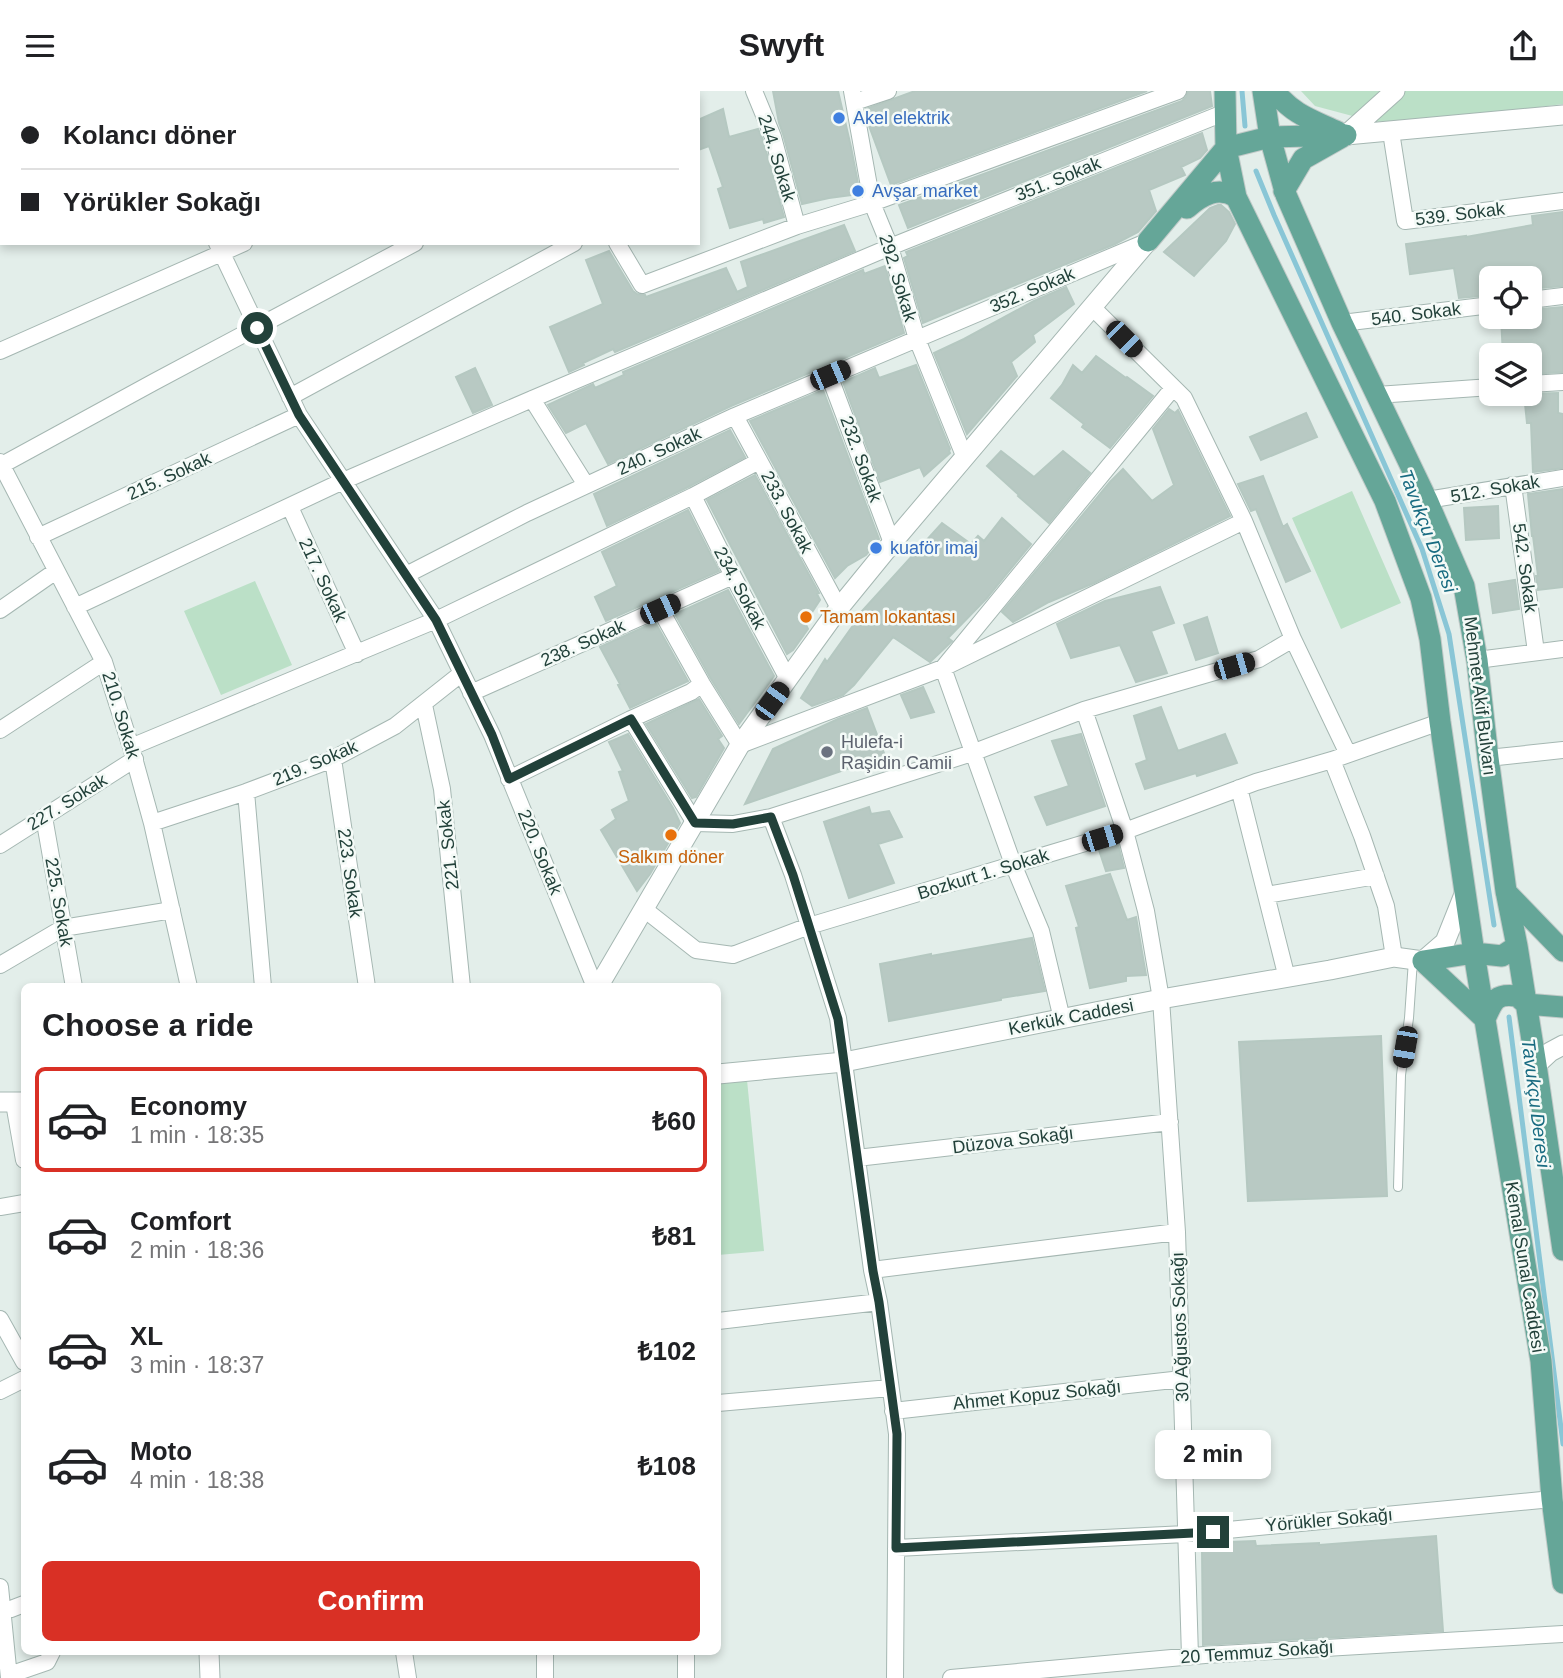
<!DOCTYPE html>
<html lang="en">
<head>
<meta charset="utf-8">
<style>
  :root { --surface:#fff; --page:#f2f2f2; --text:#202124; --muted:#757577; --line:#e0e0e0; --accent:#d93025 }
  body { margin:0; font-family:Helvetica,sans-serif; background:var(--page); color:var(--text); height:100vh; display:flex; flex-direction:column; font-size:26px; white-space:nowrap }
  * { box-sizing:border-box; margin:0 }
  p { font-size:23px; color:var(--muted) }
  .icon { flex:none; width:38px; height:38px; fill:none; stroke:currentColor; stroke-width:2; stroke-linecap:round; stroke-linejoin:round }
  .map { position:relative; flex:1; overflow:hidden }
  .sheet { position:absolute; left:21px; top:892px; width:700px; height:672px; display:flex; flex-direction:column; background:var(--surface); border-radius:10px; box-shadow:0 4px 10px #0003 }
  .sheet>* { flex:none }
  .top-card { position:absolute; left:0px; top:0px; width:700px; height:154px; box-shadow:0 4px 10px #0003; display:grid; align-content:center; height:154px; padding:0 21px; background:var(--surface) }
  .fabs { position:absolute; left:1479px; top:175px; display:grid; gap:14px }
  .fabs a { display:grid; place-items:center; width:63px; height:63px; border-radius:10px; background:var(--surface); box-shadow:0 4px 10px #0003; font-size:35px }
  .end { position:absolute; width:32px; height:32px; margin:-16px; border:9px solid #22413a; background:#fff; box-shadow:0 0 0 4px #fff }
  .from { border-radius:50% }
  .bubble { position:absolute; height:49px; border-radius:10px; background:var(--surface); box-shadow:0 4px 10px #0003; font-size:23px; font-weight:600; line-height:49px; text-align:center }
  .car { position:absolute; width:21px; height:42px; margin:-21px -10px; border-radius:9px; box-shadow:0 0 5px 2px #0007; background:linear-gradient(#222 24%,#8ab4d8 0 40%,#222 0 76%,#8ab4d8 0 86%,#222 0) }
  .top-card b { display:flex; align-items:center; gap:24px; height:66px; font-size:26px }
  .top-card b+b { border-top:2px solid var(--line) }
  .top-card i { width:18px; height:18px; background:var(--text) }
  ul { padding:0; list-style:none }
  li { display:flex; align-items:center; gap:21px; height:105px; margin:0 14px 10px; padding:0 7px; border:4px solid transparent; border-radius:10px }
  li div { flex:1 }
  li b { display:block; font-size:26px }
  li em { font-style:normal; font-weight:600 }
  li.selected { border-color:var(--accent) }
  li>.icon { width:63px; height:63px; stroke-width:1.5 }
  h2 { padding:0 21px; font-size:32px; line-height:84px }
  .primary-button { display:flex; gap:14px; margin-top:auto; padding:14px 21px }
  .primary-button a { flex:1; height:80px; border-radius:10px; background:var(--accent); color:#fff; font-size:28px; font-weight:600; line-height:80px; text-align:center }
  header { display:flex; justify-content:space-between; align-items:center; height:91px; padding:0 21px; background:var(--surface); font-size:32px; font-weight:600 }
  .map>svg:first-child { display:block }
  .green { fill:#bbe0c7 }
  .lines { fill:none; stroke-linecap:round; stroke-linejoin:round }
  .stream { stroke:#89c6d6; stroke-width:5 }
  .building { fill:#b8c9c3; stroke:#b5c8c1; stroke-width:2 }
  .service-casing { stroke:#a5b7b2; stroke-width:10 }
  .minor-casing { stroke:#a5b7b2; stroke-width:18 }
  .tertiary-casing { stroke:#a5b7b2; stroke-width:21 }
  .primary-casing { stroke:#c1cac8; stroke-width:23 }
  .service { stroke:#fff; stroke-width:8 }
  .minor { stroke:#fff; stroke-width:16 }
  .tertiary { stroke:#fff; stroke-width:19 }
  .primary { stroke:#65a698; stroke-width:21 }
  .route { stroke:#22413a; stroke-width:9 }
  .shop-dot { fill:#3f7fe0; stroke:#f4faf7; stroke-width:2.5 }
  .food-dot { fill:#e8710a; stroke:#f4faf7; stroke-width:2.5 }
  .worship-dot { fill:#6b7280; stroke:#f4faf7; stroke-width:2.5 }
  .labels { text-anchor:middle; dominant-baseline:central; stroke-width:5; stroke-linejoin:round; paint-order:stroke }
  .shop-label { font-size:18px; fill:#366cbe; stroke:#f4faf7; text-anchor:start }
  .street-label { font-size:18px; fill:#22413a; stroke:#f4faf7 }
  .food-label { font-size:18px; fill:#c56008; stroke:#f4faf7; text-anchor:start }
  .worship-label { font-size:18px; fill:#5b616d; stroke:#f4faf7; text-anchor:start }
  .water-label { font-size:19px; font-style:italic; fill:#186b81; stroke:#f4faf7 }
</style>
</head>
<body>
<header><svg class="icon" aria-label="menu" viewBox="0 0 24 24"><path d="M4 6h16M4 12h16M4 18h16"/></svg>Swyft<svg class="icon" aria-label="share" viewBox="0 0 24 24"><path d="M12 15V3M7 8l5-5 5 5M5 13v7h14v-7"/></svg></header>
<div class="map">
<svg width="1563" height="1587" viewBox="0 0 1563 1587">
  <rect width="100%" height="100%" fill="#e3eeea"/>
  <path class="green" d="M1301 0H1563V13L1486 23 1375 31 1315 15Z
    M1352 400 1401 512 1341 538 1292 427Z
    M255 490 292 574 221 604 184 520Z
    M747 989 764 1160 718 1164V991Z"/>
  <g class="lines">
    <path class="stream" d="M1242 0 1245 35
      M1256 80 1274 124 1422 458 1449 543 1494 834
      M1509 926 1563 1353"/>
  </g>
  <path class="building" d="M773 0H838L851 56 860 103 829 107 802 113 783 43 779 32Z
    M915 0H1147L891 94 868 32 866 18Z
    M1188 0H1210L1212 15 908 137 899 114 1182 10 1186 6Z
    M723 18 729 46 758 38 763 49 784 126 764 132 763 128 730 137 718 98 723 96 709 55 698 59V29Z
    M1202 42 1207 59 1200 67 1181 76 1185 84 1149 99 1156 120 1138 141 1115 153 923 232 904 167 908 165 906 161Z
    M1218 114H1221L1229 121 1235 133 1226 150 1194 185 1164 161 1210 117Z
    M1563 121V195L1541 197 1540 187H1491V204L1459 207 1454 177 1410 183 1406 153 1466 145V146L1533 134 1532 125Z
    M844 134 855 160 615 261 613 258 583 272 584 274 569 281 550 236 603 213 586 169 609 160 633 200 637 203 645 204 646 206 726 177 737 201 748 196 741 171Z
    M885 175 904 242 731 315 608 373 586 332 566 342 548 314 593 293 595 297 624 284 623 281 863 179 864 183Z
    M1066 196 1074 213 1033 244 1035 251 1011 271 1017 285 967 343 934 262 964 248 1034 210Z
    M1563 216V281L1530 283V264H1503L1501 226H1530V219Z
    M1096 265 1126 287 1127 286 1153 305 1110 357 1082 336 1084 333 1051 307 1062 294 1073 274 1082 282Z
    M916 274 950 358 949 360 950 362 924 385 920 376 880 391 843 291 875 277 879 287Z
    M475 277 492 314 473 322 456 286Z
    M823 299 879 448 866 464 847 475 835 487 750 330Z
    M1558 302V322L1563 323V377L1533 381 1531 332H1527L1524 303Z
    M1169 318 1175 322 1178 319 1230 425 1094 492 1049 511 1013 531 1002 521 1110 391 1123 378 1152 410 1174 394 1153 338Z
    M1306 322 1317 346 1261 369 1250 346Z
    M730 339 745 366 688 396 607 435 594 403Z
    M1001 360 1034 386 1063 360 1090 382 1049 432 1018 405 1019 404 987 375Z
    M755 384 819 502 817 503 820 509 805 532 808 538 793 559 787 563 707 409Z
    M1263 385 1283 436 1287 433 1310 480 1286 491 1256 418 1251 420 1238 393Z
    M1563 398V496L1538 499 1536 485H1538L1533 445H1532L1528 403Z
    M1498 415 1499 447 1466 449 1464 417Z
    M688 419 719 480 606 530 595 506 617 495 602 461Z
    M1002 427 1031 453 987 507 948 547 952 550 930 571 893 546 854 594 843 604 812 615 801 607 825 568 827 571 864 519H863L942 432 971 453 978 445 984 450Z
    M1515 489 1519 518 1493 522 1489 493Z
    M1160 496 1174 532 1151 540 1167 582 1136 591 1120 554 1071 567 1057 533 1105 510Z
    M728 499 774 585 739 633 711 588 675 523Z
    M1207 526 1218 562 1196 569 1184 534Z
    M655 531 688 590 630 617 618 594 620 593 600 556Z
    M923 596 934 621 911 627 901 604Z
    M699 608 722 645 718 648 724 657 696 706 692 707 646 633Z
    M1161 616 1178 660 1225 643 1237 672 1197 685 1196 682 1145 698 1136 673 1147 669 1134 625Z
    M867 617 885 665 745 713 773 658 838 628Z
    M628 643 673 717 680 732 650 783 637 800 601 739 616 728 612 719 629 710 619 681 623 680 609 651Z
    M1081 643 1105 715 1047 734 1035 706 1069 695 1052 650Z
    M869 716 871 723 889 720 902 746 878 753 894 792 849 807 824 731Z
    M1118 753 1124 777 1106 780 1099 759Z
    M1110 783 1127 829 1136 826 1146 884 1126 885V890L1090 897 1076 837 1079 836 1066 795Z
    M1032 847 1045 900 1001 907V909L889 930 880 873 931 863V865Z
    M1381 945 1387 1105 1248 1110 1239 951Z
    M1436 1445 1443 1540 1203 1554 1202 1457 1228 1456V1451L1255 1450 1256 1455 1319 1452V1454Z"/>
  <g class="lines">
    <defs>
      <path id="service" d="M1398 1096 1401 984 1409 927 1413 869"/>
      <path id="minor" d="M506 0 507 2
        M754 0 773 46 797 135
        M852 0 872 112 890 156 917 248 965 367
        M140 1 143 0
        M85 2 88 0
        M356 2 359 0
        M654 2 657 0
        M855 11 888 0
        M1391 41 1405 130 1563 110
        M0 62 2 61
        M217 152 299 324 436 529 492 644 595 896
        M617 152 642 194 797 135 872 112 1178 0
        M1530 209 1563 205
        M1342 232 1491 214
        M0 260 244 152
        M829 284 892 452
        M1530 293 1563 291
        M1377 304 1491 296
        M290 306 574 152
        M532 308 586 394
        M735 325 839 517
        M0 371 104 571 131 656 152 732 189 896
        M0 375 154 291 415 152
        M1513 394 1536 561
        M693 405 733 485 788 588
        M1427 409 1563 387
        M290 416 357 563
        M38 446 299 324
        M406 484 527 422 735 325 1146 151
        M75 516 343 390 532 308 890 156 1226 21
        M660 518 702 593 740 654 943 577 1244 430
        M0 519 56 480
        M1293 548 1348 663
        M1477 569 1563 558
        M471 602 733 485
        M424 614 442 698 462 896
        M1084 619 1125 740 1146 820 1161 908 1177 1141 1190 1565
        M631 628 695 732 733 733 771 726 972 662 1084 619 1259 568 1293 548 1244 430 1184 307 1092 216
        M0 639 104 571
        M131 656 436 529 693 405 759 370
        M1488 667 1563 659
        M333 668 367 896
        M1332 669 1362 745 1386 815 1394 866
        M509 688 631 628 691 601 702 593
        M1239 697 1287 887
        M246 701 263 896
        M44 726 74 896
        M771 726 793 784 838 927 872 1179 879 1211 897 1343 895 1587
        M152 732 246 701 333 668 395 635 462 582
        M0 754 135 668
        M1266 804 1376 785
        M644 818 696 859 733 864 809 835 1125 740 1256 691 1332 669 1440 631
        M0 874 63 837 172 819
        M1062 928 1041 840 1013 773 943 577 1173 297
        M14 1012 24 1069
        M857 1067 1170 1031
        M0 1116 24 1112
        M872 1179 1177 1141
        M0 1228 24 1271
        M718 1230 879 1211
        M0 1300 24 1288
        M718 1312 890 1297
        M893 1320 1182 1288
        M896 1457 1186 1443 1552 1408
        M0 1496 9 1587
        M0 1518H11L24 1513
        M404 1561 408 1587
        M9 1584 47 1571 52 1561
        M545 1587V1561
        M686 1587V1561
        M951 1587 1205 1564 1563 1543"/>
      <path id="tertiary" d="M1346 44 1563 24
        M1346 44 1395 0
        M598 896 740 654 839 517 892 452 1148 150
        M1536 974 1550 961 1563 954
        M718 983 844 971 1161 908 1330 879 1394 866 1423 870 1445 851 1465 801
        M0 1011H24
        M209 1561 210 1587"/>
      <path id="primary" d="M1225 0 1226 57 1236 106 1385 410 1421 507 1430 548 1440 631 1474 862 1541 1270 1552 1408 1563 1492
        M1263 0 1270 46 1286 104 1342 232 1427 409 1464 495 1477 569 1488 667 1506 800 1517 855 1536 974 1563 1159
        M1274 0C1294 24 1310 28 1338 41
        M1284 100 1303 68 1342 46
        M1187 117C1202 104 1218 95 1236 106
        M1148 150 1226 57 1270 46 1346 44
        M1506 801 1563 860
        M1423 870 1485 928C1493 910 1495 902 1517 905L1526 913 1563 916
        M1423 870 1474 862 1502 865 1517 855"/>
    </defs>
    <use href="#service" class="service-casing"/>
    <use href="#minor" class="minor-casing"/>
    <use href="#tertiary" class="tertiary-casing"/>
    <use href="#primary" class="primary-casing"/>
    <use href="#service" class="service"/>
    <use href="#minor" class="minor"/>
    <use href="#tertiary" class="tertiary"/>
    <use href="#primary" class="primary"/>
  </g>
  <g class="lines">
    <path class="route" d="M257 237 299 324 436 529 492 644 509 688 631 628 695 732 733 733 771 726 793 784 838 928 873 1180 879 1211 897 1343 896 1457 1213 1441"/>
  </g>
  <g class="shop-dot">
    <circle cx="839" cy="27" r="7"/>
    <circle cx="858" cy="100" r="7"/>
    <circle cx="876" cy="457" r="7"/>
  </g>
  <g class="food-dot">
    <circle cx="806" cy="526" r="7"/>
    <circle cx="671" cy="744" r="7"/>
  </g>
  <circle class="worship-dot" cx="827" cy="661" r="7"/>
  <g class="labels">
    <g class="shop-label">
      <text x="853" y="27">Akel elektrik</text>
      <text x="872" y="100">Avşar market</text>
      <text x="890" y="457">kuaför imaj</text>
    </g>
    <g class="street-label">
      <text transform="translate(777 67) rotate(73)">244. Sokak</text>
      <text transform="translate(1058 88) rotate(-22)">351. Sokak</text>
      <text transform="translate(1460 123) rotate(-7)">539. Sokak</text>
      <text transform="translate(898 187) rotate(73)">292. Sokak</text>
      <text transform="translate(1032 199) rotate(-23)">352. Sokak</text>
      <text transform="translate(1416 223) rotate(-7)">540. Sokak</text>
      <text transform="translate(659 360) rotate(-25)">240. Sokak</text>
      <text transform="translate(861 368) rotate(70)">232. Sokak</text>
      <text transform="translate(169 385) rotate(-25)">215. Sokak</text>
      <text transform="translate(1495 398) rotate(-10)">512. Sokak</text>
      <text transform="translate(787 421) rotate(62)">233. Sokak</text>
      <text transform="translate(1525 477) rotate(82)">542. Sokak</text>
      <text transform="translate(323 489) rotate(65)">217. Sokak</text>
      <text transform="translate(740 497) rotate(62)">234. Sokak</text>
      <text transform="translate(583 552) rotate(-24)">238. Sokak</text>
      <text transform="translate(1480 605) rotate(83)">Mehmet Akif Bulvarı</text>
      <text transform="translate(121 624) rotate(73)">210. Sokak</text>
      <text transform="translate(315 672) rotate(-23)">219. Sokak</text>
      <text transform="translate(67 711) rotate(-32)">227. Sokak</text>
      <text transform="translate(448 754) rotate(-96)">221. Sokak</text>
      <text transform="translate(540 761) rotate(68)">220. Sokak</text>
      <text transform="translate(350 782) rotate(82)">223. Sokak</text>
      <text transform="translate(983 783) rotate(-17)">Bozkurt 1. Sokak</text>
      <text transform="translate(59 811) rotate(80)">225. Sokak</text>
      <text transform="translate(1071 926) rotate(-11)">Kerkük Caddesi</text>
      <text transform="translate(1013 1049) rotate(-7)">Düzova Sokağı</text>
      <text transform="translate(1525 1176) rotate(81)">Kemal Sunal Caddesi</text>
      <text transform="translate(1180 1236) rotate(-92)">30 Ağustos Sokağı</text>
      <text transform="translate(1037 1304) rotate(-6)">Ahmet Kopuz Sokağı</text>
      <text transform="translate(1329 1429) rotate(-5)">Yörükler Sokağı</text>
      <text transform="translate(1257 1561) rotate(-4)">20 Temmuz Sokağı</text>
    </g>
    <g class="food-label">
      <text x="820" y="526">Tamam lokantası</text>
      <text x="671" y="766" text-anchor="middle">Salkım döner</text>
    </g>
    <g class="worship-label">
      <text x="841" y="651">Hulefa-i<tspan x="841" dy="21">Raşidin Camii</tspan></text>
    </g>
    <g class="water-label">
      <text transform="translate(1428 440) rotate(69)">Tavukçu Deresi</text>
      <text transform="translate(1536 1012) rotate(83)">Tavukçu Deresi</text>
    </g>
  </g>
</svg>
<div class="fabs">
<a><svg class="icon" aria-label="locate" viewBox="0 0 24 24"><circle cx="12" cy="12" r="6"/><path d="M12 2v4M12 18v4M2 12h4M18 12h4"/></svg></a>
<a><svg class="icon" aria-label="layers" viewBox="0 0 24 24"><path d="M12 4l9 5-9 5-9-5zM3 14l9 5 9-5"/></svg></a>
</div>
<i class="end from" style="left:257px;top:237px"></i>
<i class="end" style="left:1213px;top:1441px"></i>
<div class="bubble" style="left:1155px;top:1339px;width:116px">2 min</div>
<i class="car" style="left:1124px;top:248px;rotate:135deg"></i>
<i class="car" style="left:830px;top:284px;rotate:67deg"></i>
<i class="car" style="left:660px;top:518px;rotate:66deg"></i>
<i class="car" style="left:1234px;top:575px;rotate:74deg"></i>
<i class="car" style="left:772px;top:610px;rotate:36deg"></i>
<i class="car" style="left:1102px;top:747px;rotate:73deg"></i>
<i class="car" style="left:1405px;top:956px;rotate:190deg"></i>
<div class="top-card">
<b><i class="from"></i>Kolancı döner</b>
<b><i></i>Yörükler Sokağı</b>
</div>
<section class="sheet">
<h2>Choose a ride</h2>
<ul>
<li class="selected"><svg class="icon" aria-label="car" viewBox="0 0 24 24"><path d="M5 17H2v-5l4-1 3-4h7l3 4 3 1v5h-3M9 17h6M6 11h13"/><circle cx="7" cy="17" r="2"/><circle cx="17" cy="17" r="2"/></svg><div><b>Economy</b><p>1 min · 18:35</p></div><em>₺60</em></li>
<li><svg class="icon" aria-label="car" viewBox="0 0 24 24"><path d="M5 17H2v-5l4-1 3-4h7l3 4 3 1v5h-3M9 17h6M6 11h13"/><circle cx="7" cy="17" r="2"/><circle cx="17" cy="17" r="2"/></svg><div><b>Comfort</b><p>2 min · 18:36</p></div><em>₺81</em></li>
<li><svg class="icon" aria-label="car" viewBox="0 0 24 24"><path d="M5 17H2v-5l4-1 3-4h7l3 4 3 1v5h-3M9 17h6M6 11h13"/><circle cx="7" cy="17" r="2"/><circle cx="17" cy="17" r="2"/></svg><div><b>XL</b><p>3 min · 18:37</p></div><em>₺102</em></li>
<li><svg class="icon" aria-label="car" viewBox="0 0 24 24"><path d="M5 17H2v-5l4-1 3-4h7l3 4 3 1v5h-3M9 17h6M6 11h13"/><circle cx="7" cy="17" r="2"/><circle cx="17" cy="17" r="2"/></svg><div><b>Moto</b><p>4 min · 18:38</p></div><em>₺108</em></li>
</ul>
<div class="primary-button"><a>Confirm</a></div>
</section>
</div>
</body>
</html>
